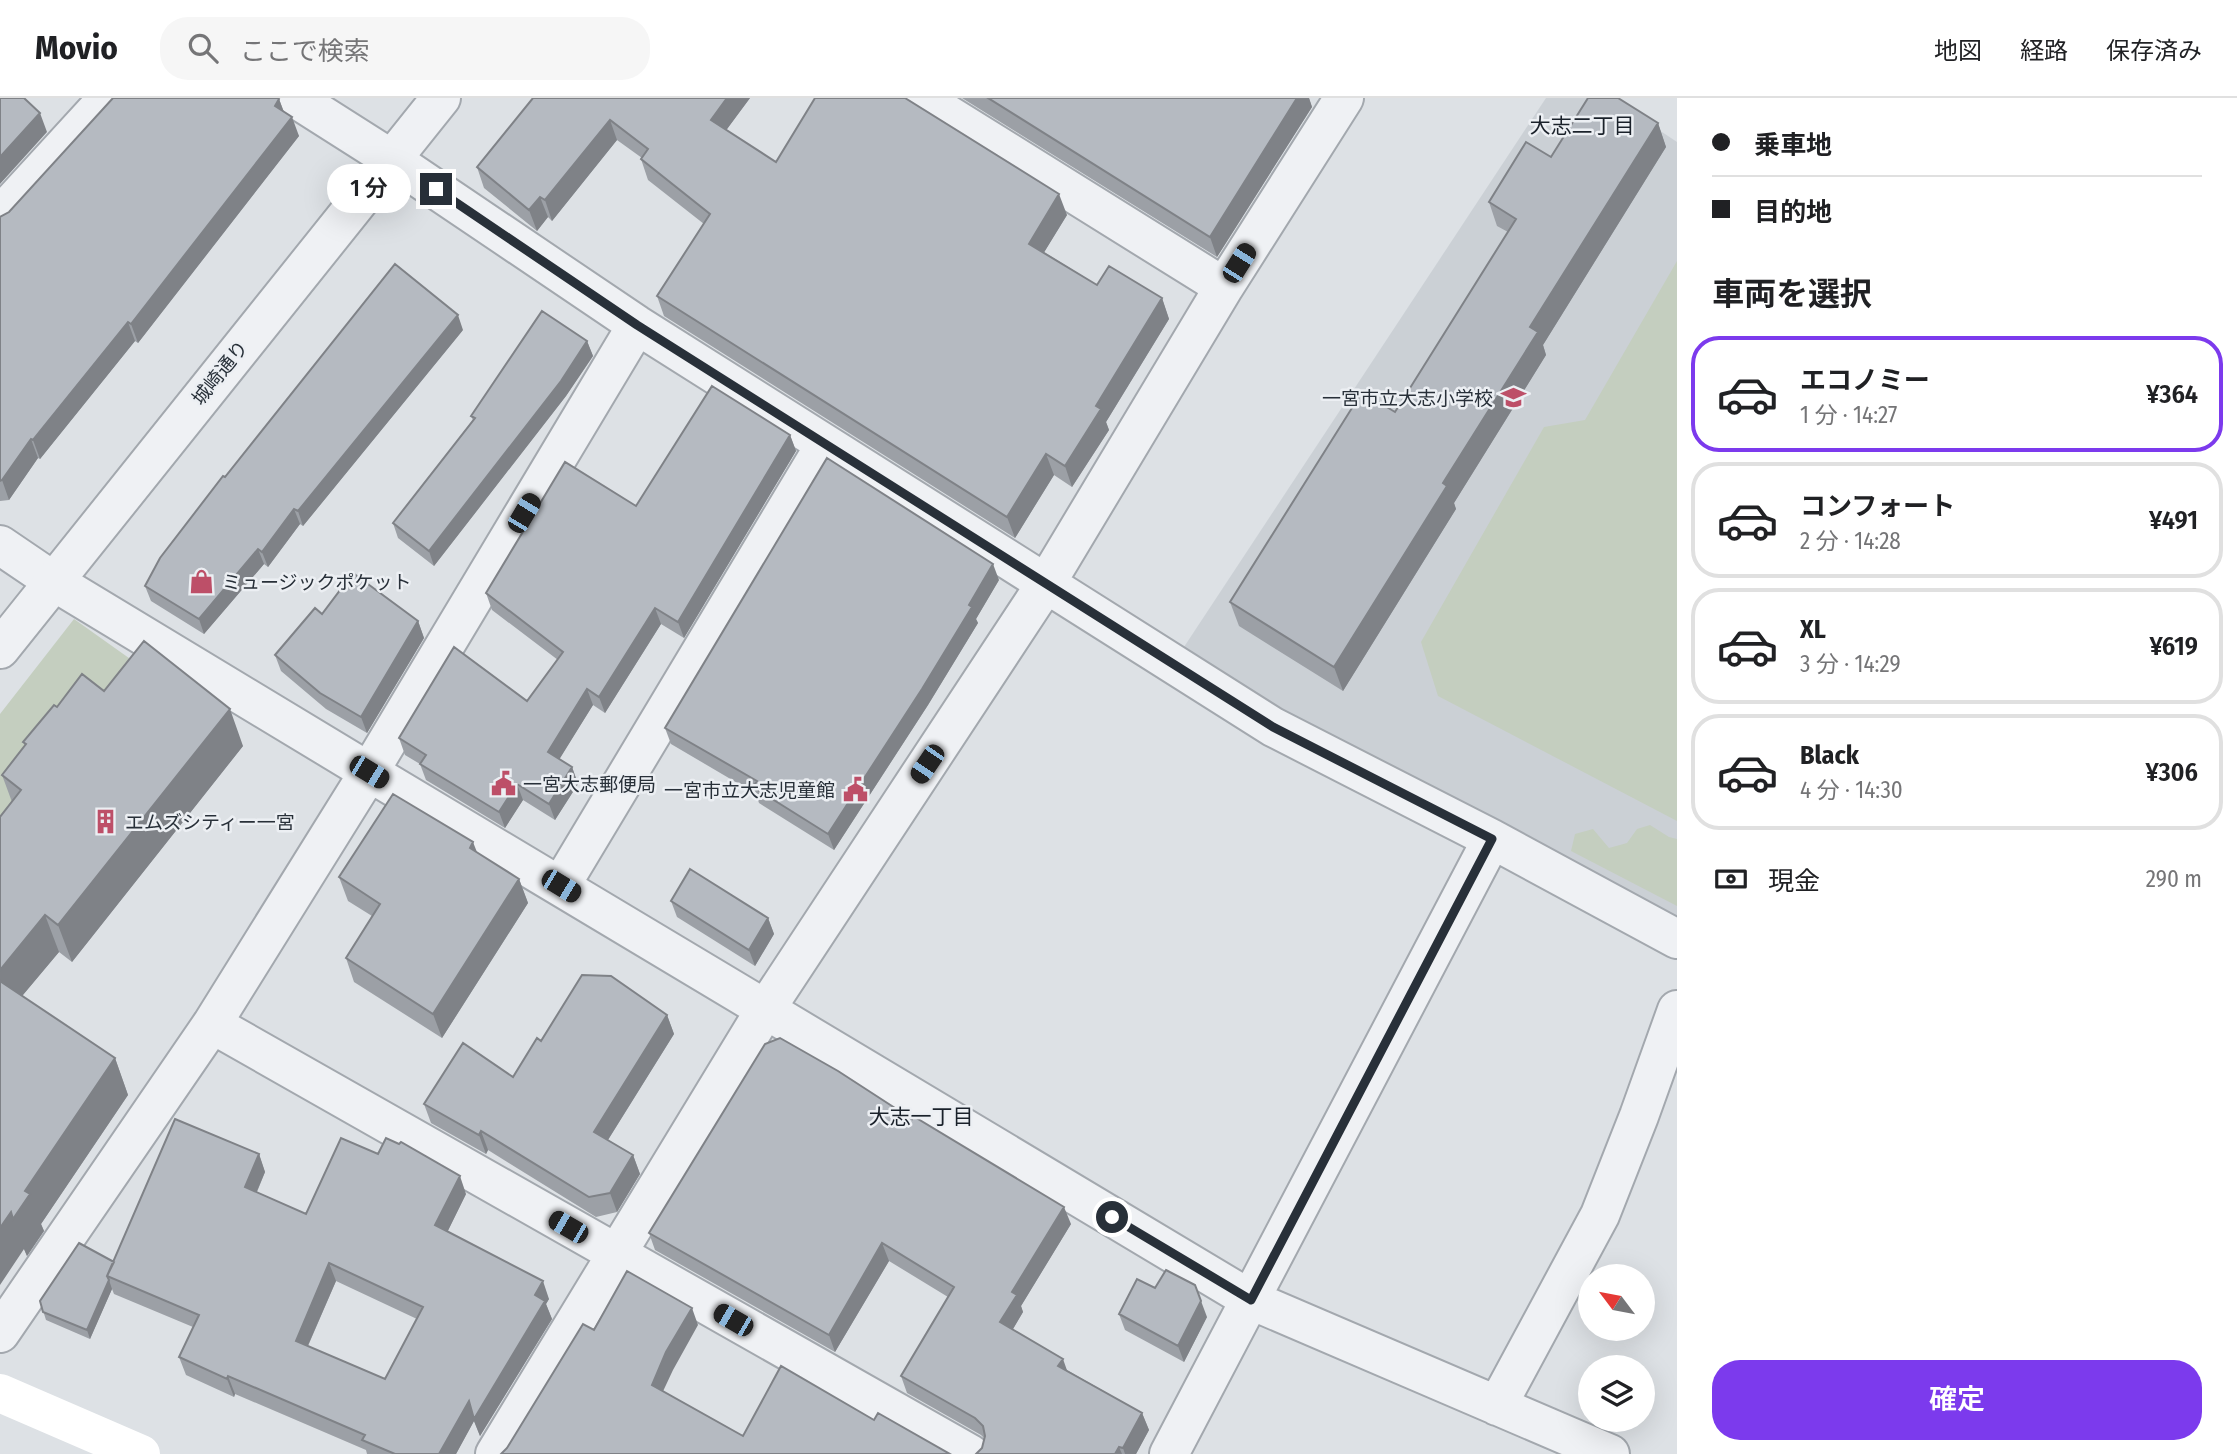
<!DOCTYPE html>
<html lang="ja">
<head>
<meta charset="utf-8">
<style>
  :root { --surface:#fff; --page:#f6f6f6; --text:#202124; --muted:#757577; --line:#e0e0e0; --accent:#7c3aed }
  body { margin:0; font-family:"Fira Sans Condensed","Noto Sans JP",sans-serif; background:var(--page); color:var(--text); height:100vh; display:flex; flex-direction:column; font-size:26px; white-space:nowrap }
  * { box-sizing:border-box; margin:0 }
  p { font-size:23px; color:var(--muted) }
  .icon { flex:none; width:38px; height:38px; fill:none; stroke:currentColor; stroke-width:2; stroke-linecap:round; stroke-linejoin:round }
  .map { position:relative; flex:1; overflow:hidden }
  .sheet { display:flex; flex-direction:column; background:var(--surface); width:560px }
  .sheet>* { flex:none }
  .banner { display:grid; align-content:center; height:154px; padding:0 35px; background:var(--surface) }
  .needle { width:46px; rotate:302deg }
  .tools { position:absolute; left:1578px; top:1166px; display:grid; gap:14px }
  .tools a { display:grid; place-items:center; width:77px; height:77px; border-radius:50%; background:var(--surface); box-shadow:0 7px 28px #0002; font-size:35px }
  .end { position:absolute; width:32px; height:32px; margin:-16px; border:9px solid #283039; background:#fff; box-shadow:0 0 0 4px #fff }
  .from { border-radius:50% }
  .bubble { position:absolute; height:49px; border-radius:24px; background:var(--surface); box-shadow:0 7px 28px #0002; font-size:23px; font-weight:600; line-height:49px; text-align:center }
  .car { position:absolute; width:21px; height:42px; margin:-21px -10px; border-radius:9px; box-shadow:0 0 5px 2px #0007; background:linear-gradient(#222 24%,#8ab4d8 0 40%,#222 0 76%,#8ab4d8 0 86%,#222 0) }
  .banner b { display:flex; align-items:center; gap:24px; height:66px; font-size:26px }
  .banner b+b { border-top:2px solid var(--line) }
  .banner i { width:18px; height:18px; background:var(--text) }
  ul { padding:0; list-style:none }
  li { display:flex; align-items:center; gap:21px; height:116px; margin:0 14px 10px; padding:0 21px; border:4px solid var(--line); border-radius:28px }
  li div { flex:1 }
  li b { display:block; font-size:26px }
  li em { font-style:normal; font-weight:600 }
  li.selected { border-color:var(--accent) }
  li>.icon { width:63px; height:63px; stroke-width:1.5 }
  h2 { padding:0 35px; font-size:32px; line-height:84px }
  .pay { display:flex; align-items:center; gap:18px; height:77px; padding:0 35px; font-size:26px }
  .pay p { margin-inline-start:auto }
  .button { display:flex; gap:14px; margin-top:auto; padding:14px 35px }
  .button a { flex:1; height:80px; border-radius:28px; background:var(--accent); color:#fff; font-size:28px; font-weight:600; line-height:80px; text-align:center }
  header { display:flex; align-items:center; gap:42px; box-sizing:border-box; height:98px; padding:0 35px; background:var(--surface); border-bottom:2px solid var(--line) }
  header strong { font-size:33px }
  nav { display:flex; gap:38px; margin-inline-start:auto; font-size:24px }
  .search { width:490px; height:63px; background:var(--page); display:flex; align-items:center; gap:18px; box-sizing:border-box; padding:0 24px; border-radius:28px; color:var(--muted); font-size:26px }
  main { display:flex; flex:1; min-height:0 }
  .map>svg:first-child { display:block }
  .built { fill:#cbd0d5 }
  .green { fill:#c4cebf }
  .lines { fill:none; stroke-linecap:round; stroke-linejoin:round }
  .minor-casing { stroke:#a3a8ae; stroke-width:42 }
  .tertiary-casing { stroke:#a3a8ae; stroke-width:42 }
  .minor { stroke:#eff1f4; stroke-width:38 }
  .tertiary { stroke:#eff1f4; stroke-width:38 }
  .secondary { stroke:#fff; stroke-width:38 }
  .wall { fill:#9ca0a6; fill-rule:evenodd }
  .shaded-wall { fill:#7f8287 }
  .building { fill:#b5bac1; stroke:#7f8287; stroke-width:2; fill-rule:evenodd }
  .route { stroke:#283039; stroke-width:9 }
  .labels { text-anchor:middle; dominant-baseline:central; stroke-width:5; stroke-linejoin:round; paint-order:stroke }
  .street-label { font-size:19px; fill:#283039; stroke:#eceff3 }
  .poi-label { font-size:19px; fill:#283039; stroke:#eceff3; text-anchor:start }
  .neighbourhood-label { font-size:21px; fill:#1a212a; stroke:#eceff3 }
</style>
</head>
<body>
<header>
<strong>Movio</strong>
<div class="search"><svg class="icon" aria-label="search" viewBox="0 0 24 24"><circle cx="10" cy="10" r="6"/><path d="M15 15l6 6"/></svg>ここで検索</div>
<nav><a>地図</a><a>経路</a><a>保存済み</a></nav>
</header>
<main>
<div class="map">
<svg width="1677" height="1356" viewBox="0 0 1677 1356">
  <rect width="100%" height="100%" fill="#dde1e5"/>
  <path class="built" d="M1546 0H1611L1677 44V824L1291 625 1180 555Z"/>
  <path class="green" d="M1677 163V723L1438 598 1421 544 1544 329 1585 322Z
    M74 521 143 570 0 748V616Z
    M1650 727 1669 739 1677 741V808L1571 753 1575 736 1593 731 1609 750 1627 745 1637 731Z"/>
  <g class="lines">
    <defs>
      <path id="minor" d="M295 0 391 61 637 227 1273 629 1492 741 1677 841
        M921 0 1224 189
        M0 118 108 0
        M0 447 53 483
        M369 674 1251 1202 1610 1356
        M561 787 825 347
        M212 926 970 1356
        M0 1235 212 926 369 674 637 227
        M1497 1308 1600 1117 1639 1018 1677 912
        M495 1356 765 912 1045 487 1224 189 1344 0
        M1169 1356 1492 741"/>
      <path id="tertiary" d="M53 483 369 674
        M0 551 441 0"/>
    </defs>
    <use href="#minor" class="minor-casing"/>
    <use href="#tertiary" class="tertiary-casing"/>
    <use href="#minor" class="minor"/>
    <use href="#tertiary" class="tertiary"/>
    <path class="secondary" d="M0 1295 141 1356"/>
  </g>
  <path class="wall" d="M533 0H750L726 32 776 64 1067 117 1044 154 1097 187 1162 200 1169 221 1106 324 1109 332 1072 389 1054 377 1015 440 664 218 657 198 704 126 648 82 641 61 642 60 617 42 552 123 548 119 537 133 484 90 477 69Z
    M962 0H1309L1312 9 1217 159Z
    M279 1 284 14 299 38 138 245 135 243 40 361 38 360 9 402 0 403V119Z
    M1658 25 1666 49 1543 247 1546 257 1454 405 1456 411 1343 593 1239 528 1230 504 1395 314 1508 134 1497 128 1489 104 1551 59Z
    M463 232 303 428 300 426 268 469 264 466 204 536 151 503 145 488 225 379Z
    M587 243 593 258 566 298 434 468 398 440 393 425 473 322 471 318Z
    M790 337 796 353 684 540 661 526 605 615 593 607 559 661 572 669 578 686 555 722 523 702 505 730 426 682 420 666 405 657 399 640 527 603 558 562 492 512 486 495 636 408Z
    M999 482 976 521 978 525 928 607 834 752 759 705 756 696 671 646 665 630Z
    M322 516 418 523 424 540 367 635 326 611 281 573 275 557Z
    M104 593 243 648 72 864 59 854 22 898 115 960 128 997 41 1126 44 1133 27 1158 24 1151 12 704 2 677 25 648 23 644 57 609Z
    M477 755 519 781 528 805 442 940 354 884 346 860 372 818 348 803 339 779Z
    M671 803 768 820 774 836 755 868 677 819Z
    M667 917 674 936 608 1042 633 1057 640 1076 617 1114 596 1119 488 1052 486 1056 431 1025 424 1006 513 979Z
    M259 1056 265 1074 257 1094 306 1116 466 1096 447 1134 549 1201 546 1206 552 1221 480 1338 474 1323 456 1356H367L366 1352 235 1296 234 1299 186 1277 179 1259 193 1229 114 1196 112 1191 90 1241 46 1222 40 1203 114 1164ZM336 1183 417 1221 385 1281 308 1248Z
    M1071 1126 1021 1208 1023 1214 1013 1231 1067 1272 1142 1315 1149 1332 1136 1356H976L982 1350 985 1341 981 1337 907 1295 901 1278 948 1199 889 1163 835 1254 655 1152 649 1135Z
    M1119 1216 1207 1219 1184 1264 1125 1232Z"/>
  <path class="shaded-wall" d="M272 0 279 1 286 20 282 27Z
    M727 0H750L719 42 711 22Z
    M1297 0H1309L1312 9 1217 159 1210 139Z
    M40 15 47 34 0 86V59Z
    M292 19 299 38 138 245 131 226Z
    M610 22 617 42 552 123 545 102Z
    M1658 25 1666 49 1543 247 1546 257 1454 405 1456 411 1343 593 1334 569 1530 229Z
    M1059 96 1067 117 1037 166 1029 146Z
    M540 99 548 119 537 133 529 112Z
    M1162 200 1169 221 1106 324 1109 332 1072 389 1065 368 1096 308Z
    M458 217 463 232 303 428 298 413Z
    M128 224 135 243 40 361 33 342Z
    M587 243 593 258 566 298 434 468 429 453Z
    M790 337 796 353 684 540 678 524Z
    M31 341 38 360 9 402 2 382Z
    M1046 356 1054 377 1015 440 1007 419Z
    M294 411 300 426 268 469 262 454Z
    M258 451 264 466 204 536 199 521Z
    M993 466 999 482 976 521 978 525 928 607 834 752 828 736Z
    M655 510 661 526 605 615 599 599Z
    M418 523 424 540 367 635 361 619Z
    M587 591 593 607 554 670 548 654Z
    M230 611 243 648 72 864 58 827Z
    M572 669 578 686 555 722 549 706Z
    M517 686 523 702 505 730 499 714Z
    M473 744 482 767 470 750Z
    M519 781 528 805 442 940 433 916Z
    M45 817 59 854 7 916 0 896V872Z
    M768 820 774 836 755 868 749 852Z
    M667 917 674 936 601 1053 594 1034Z
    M115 960 128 997 41 1126 44 1133 27 1158 24 1151 0 1187V1130Z
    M481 1033 488 1052 486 1056 479 1037Z
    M259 1056 265 1074 251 1107 245 1089Z
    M633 1057 640 1076 617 1114 610 1095Z
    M460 1078 466 1096 442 1145 435 1127Z
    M1064 1109 1071 1126 1021 1208 1023 1214 1007 1241 1000 1224 1012 1194Z
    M882 1145 889 1163 835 1254 829 1237Z
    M329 1165 336 1183 302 1261 296 1243Z
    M109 1182 112 1191 90 1241 87 1232Z
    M543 1183 549 1201 546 1206 552 1221 480 1338 474 1323 456 1356H439L469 1303 535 1197Z
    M1201 1203 1207 1219 1184 1264 1178 1248Z
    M692 1210 698 1227 673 1272 658 1304 652 1287 666 1254Z
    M1063 1261 1069 1278 1058 1268Z
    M228 1278 235 1296 234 1299 227 1281Z
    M1142 1315 1149 1332 1136 1356H1125L1123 1350Z
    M1119 1349 1122 1356H1115Z"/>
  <path class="building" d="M0 0H24L40 15 0 59Z
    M113 0H278L279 1 275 8 292 19 131 226 128 224 33 342 31 341 2 382 0 383V119L9 114Z
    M533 0H727L711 22 776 64 815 0H905L1059 96 1029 146 1097 187 1109 168 1162 200 1096 308 1101 311 1065 368 1046 356 1007 419 657 198 710 116 641 61 648 51 610 22 545 102 540 99 529 112 477 69Z
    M988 0H1297L1210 139Z
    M1588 0H1618L1658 25 1530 229 1538 234 1443 385 1447 388 1334 569 1230 504 1362 294 1395 314 1516 121 1489 104 1526 44 1551 59Z
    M395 166 458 217 298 413 294 411 262 454 258 451 199 521 145 488 160 460 223 378 225 379Z
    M542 213 587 243 561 283 429 453 393 425 475 320 471 318Z
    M712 288 790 337 678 524 655 510 599 599 587 591 548 654 572 669 549 706 517 686 499 714 420 666 426 657 399 640 454 549 527 603 563 554 486 495 565 364 636 408Z
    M827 360 993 466 969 507 972 509 922 591 828 736 753 689 757 683 665 630Z
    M353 475 418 523 361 619 320 595 275 557 315 510 322 516Z
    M144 543 230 611 58 827 45 817 0 872V719L21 692 2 677 26 646 23 644 54 607 57 609 82 576 104 593Z
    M393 696 473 744 470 750 519 781 433 916 346 860 380 806 339 779Z
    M690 771 768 820 749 852 671 803Z
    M582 877 611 878 667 917 594 1034 633 1057 610 1095 589 1099 481 1033 479 1037 424 1006 463 945 513 979 537 940 541 943Z
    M0 883 115 960 25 1093 30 1096 13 1121 11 1114 0 1130Z
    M780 940 838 973 912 1021 913 1018 1064 1109 1012 1194 1017 1197 1000 1224 1063 1261 1058 1268 1142 1315 1123 1350 1119 1349 1115 1356H976L982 1350 985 1338 983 1328 975 1320 901 1278 954 1189 882 1145 829 1237 649 1135 765 946Z
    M175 1021 259 1056 245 1089 306 1116 341 1040 378 1056 386 1040 399 1046 401 1044 460 1078 435 1127 543 1183 535 1197 545 1203 474 1321 469 1303 439 1356H395L362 1342 365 1337 228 1278 227 1281 179 1259 199 1217 107 1178ZM329 1165 423 1209 385 1281 296 1243Z
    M79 1145 114 1164 107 1178 109 1182 87 1232 43 1214 40 1203Z
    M1166 1172 1195 1187 1201 1203 1178 1248 1119 1216 1137 1181 1155 1190Z
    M627 1173 692 1210 666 1254 652 1287 743 1338 781 1268 874 1322 878 1315 950 1356H501L507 1350 583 1226 594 1232Z"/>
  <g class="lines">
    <path class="route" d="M436 91 637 227 1273 629 1492 741 1251 1202 1112 1119"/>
  </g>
  <defs>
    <symbol id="school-bare" viewBox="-9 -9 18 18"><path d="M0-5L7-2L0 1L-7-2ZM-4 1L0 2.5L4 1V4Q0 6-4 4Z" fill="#bd4f68" stroke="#eceff3" stroke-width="2.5" paint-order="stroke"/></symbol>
    <symbol id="shop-bare" viewBox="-9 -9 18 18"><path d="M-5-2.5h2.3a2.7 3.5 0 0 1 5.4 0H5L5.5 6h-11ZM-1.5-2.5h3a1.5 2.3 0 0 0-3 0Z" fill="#bd4f68" stroke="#eceff3" stroke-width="2.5" paint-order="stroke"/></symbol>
    <symbol id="civic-bare" viewBox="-9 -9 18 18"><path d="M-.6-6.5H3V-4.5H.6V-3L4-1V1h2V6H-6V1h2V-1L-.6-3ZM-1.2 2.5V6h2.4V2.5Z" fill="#bd4f68" stroke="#eceff3" stroke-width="2.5" paint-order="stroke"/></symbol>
    <symbol id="building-bare" viewBox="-9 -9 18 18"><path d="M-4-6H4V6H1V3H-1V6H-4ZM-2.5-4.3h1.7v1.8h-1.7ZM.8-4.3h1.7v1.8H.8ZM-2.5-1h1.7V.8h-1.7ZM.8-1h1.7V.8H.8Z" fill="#bd4f68" stroke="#eceff3" stroke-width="2.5" paint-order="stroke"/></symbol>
  </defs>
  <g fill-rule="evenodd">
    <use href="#school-bare" x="1496" y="282" width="35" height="35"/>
    <use href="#shop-bare" x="184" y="466" width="35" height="35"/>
    <use href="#civic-bare" x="486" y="668" width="35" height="35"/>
    <use href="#civic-bare" x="838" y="674" width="35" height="35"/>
    <use href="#building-bare" x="88" y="706" width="35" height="35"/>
  </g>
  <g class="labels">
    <g class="street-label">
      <text transform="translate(220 275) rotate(-51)">城崎通り</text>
    </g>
    <g class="poi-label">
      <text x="1493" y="300" text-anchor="end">一宮市立大志小学校</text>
      <text x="222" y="484">ミュージックポケット</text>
      <text x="523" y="686">一宮大志郵便局</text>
      <text x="835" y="692" text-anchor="end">一宮市立大志児童館</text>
      <text x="125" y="724">エムズシティー一宮</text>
    </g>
    <g class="neighbourhood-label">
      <text x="1582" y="28">大志二丁目</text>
      <text x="921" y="1019">大志一丁目</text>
    </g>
  </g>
</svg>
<div class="tools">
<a><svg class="needle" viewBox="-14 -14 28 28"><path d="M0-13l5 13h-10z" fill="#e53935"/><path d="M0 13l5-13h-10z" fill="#757577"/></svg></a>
<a><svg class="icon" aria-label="layers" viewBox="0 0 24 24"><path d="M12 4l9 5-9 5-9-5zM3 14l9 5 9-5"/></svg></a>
</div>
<i class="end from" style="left:1112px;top:1119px"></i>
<i class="end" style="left:436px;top:91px"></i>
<div class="bubble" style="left:327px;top:66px;width:84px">1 分</div>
<i class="car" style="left:1239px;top:165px;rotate:32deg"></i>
<i class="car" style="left:524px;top:415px;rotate:31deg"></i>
<i class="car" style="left:927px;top:666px;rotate:214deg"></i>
<i class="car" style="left:369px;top:674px;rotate:121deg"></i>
<i class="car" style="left:561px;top:788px;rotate:121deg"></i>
<i class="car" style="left:568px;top:1129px;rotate:300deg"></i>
<i class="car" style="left:733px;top:1222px;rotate:300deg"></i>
</div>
<section class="sheet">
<div class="banner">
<b><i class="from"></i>乗車地</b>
<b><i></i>目的地</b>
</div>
<h2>車両を選択</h2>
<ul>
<li class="selected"><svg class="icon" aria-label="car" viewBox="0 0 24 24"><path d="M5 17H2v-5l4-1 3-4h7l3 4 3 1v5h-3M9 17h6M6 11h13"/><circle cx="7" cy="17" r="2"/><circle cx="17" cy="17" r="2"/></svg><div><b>エコノミー</b><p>1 分 · 14:27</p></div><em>¥364</em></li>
<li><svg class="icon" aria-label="car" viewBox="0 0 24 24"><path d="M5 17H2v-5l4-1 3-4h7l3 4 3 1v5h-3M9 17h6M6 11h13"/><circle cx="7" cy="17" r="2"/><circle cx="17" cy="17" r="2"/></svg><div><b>コンフォート</b><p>2 分 · 14:28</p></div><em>¥491</em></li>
<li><svg class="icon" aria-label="car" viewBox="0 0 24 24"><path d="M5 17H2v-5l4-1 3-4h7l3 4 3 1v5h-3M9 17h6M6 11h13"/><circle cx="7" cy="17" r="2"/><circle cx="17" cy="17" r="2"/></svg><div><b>XL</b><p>3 分 · 14:29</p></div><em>¥619</em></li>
<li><svg class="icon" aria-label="car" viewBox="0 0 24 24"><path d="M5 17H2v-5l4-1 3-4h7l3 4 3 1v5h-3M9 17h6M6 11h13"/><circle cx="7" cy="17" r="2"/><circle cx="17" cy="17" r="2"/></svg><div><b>Black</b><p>4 分 · 14:30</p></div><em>¥306</em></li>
</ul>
<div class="pay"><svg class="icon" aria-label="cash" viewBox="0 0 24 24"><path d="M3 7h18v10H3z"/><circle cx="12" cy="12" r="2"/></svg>現金<p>290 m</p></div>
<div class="button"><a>確定</a></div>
</section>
</main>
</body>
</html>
